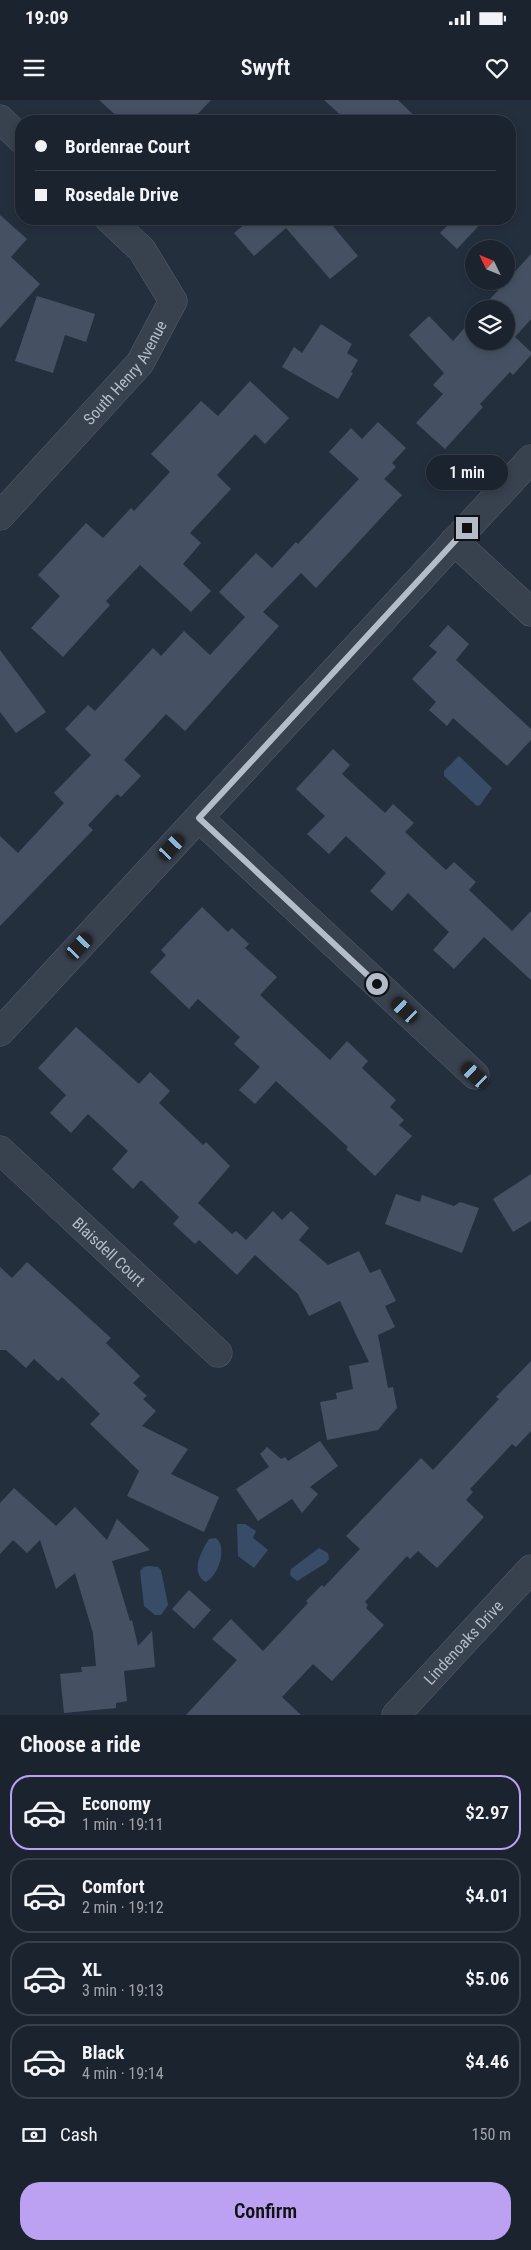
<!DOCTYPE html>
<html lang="en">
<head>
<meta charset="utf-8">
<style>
  :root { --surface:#1b232e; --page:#242b36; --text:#f1f3f6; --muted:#a0a4aa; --line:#39404a; --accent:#bca0f2 }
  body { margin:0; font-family:"Roboto Condensed",sans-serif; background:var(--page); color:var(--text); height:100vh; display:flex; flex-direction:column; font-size:19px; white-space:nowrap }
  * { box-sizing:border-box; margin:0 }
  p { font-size:16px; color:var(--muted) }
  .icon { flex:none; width:28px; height:28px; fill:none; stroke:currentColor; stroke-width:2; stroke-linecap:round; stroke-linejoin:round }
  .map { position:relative; height:1615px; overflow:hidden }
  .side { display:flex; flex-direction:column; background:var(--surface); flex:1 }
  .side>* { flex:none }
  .banner { position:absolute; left:15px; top:15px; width:501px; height:110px; border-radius:20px; box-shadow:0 2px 8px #0003,0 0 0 1px var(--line); display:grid; align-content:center; height:110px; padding:0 20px; background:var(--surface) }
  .needle { width:32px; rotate:313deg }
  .tools { position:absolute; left:465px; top:140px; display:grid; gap:10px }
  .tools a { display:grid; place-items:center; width:50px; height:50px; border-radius:50%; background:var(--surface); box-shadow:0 2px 8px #0003,0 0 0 1px var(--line); font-size:25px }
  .end { position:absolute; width:22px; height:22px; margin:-11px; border:6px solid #b4bcc9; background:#111; box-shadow:0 0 0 2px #111 }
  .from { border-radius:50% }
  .bubble { position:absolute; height:35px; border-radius:18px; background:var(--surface); box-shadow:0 2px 8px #0003,0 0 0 1px var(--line); font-size:16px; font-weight:600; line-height:35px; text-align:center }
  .car { position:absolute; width:15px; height:30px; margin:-15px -8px; border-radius:6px; box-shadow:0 0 4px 1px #0007; background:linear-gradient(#222 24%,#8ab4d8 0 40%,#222 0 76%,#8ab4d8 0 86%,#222 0) }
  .banner b { display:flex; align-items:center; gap:18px; height:48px; font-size:19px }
  .banner b+b { border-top:1px solid var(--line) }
  .banner i { width:12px; height:12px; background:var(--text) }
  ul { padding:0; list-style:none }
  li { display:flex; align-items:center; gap:15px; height:75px; margin:0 10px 8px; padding:0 10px; border:2px solid var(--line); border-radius:20px }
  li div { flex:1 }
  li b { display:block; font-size:19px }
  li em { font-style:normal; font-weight:600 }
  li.current { border-color:var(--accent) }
  li>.icon { width:45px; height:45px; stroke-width:1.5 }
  h2 { padding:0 20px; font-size:22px; line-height:60px }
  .pay { display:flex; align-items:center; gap:12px; height:55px; padding:0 20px; font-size:19px }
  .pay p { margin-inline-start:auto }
  .primary-button { display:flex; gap:10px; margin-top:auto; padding:10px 20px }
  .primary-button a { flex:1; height:58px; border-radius:20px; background:var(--accent); color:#111; font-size:20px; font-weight:600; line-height:58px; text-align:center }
  .status { display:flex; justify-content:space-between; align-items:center; height:35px; padding:0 25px; background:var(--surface); direction:ltr }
  .status svg { height:14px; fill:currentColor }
  header { display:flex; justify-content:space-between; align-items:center; height:65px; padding:0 20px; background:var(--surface); font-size:22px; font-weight:600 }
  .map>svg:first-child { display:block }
  .water { fill:#394c67 }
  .building { fill:#455162 }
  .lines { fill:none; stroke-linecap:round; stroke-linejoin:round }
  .minor-casing { stroke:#565f6c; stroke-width:29 }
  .minor { stroke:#38414e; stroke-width:28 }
  .route { stroke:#b4bcc9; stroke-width:6 }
  .labels { text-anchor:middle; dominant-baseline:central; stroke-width:4.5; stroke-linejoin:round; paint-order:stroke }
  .street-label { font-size:16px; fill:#b4bcc9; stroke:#1d2633 }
</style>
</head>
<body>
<div class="status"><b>19:09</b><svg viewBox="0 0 49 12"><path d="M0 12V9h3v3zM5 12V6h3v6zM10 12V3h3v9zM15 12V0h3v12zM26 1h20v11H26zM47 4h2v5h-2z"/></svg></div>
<header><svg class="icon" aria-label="menu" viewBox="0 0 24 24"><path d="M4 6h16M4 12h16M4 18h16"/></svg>Swyft<svg class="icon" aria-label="heart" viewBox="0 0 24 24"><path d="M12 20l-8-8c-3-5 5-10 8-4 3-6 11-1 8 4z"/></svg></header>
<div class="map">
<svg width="531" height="1615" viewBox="0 0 531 1615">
  <rect width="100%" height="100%" fill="#242f3e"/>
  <path class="water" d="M459 656 492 688 480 705 477 706 444 676V671Z
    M237 1424H245L256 1431 253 1438 268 1450 254 1468 238 1456Z
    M216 1438C228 1448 218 1476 206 1482 189 1473 202 1450 209 1439Z
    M319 1448 328 1453 329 1459 326 1463 297 1481 290 1475 291 1469Z
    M148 1466 158 1467 161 1470 168 1505 161 1515H155L144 1506 140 1471 144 1467Z"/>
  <path class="building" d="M99 0H211L191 21H122Z
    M324 0H398L420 21H347Z
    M0 115 27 139 11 157 40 184 0 228Z
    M251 119H327L358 156 330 179 286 128 254 156 234 133Z
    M454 119H485L457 149 440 133Z
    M531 154V219L515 237 531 252V255L513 275 510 272 480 304 483 307 445 349 416 323 443 294 433 285 444 273 409 235 429 216 453 241 474 217V241H506V209H481Z
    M37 196 95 214 86 242 65 235 53 273 15 261Z
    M321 224 352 244 347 253 358 260 351 272 353 273 338 299 282 267 294 247 302 253Z
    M250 281 289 318 265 344 255 334 217 375 231 389 190 433 201 443 183 464 211 491 191 512 140 465 106 501 110 505 63 557 31 528 60 496 38 475 86 423 103 438 131 408 134 411 170 372 151 354 201 301 218 316Z
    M378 322 406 348 392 363 396 367 384 379 402 395 316 488 301 473 263 512 279 526 185 631 166 614 124 660 141 676 121 697 117 694 88 725 93 730 0 826V736L18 753 64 703 54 693 91 655 65 629 88 605 95 611 153 548 161 556 184 531 210 555 245 517 219 492 256 453 272 468 296 442 298 444 359 379 329 352 351 328 362 339Z
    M448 525 469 544 456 560 531 629V640L507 666 453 618 447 626 429 610 436 602 412 579 437 552 429 546Z
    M0 550 46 612 16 633 0 612Z
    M333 649 350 665 342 674 385 713 393 704 414 723 405 732 446 770 454 762 476 782 469 790 512 831 531 811V880L484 837 454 869 433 850 449 832 408 793 392 811 370 791 386 773 346 736 329 754 307 734 325 716 296 689Z
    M202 807 228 832 232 828 249 844 245 848 277 877 260 895 330 960 347 941 368 961 362 968 396 1000 390 1007 404 1020 399 1025 412 1036 375 1076 346 1049 348 1047 276 981 255 1004 239 990 260 967 234 944 240 937 198 899 189 909 150 872 166 855 161 850Z
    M76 927 139 984 150 972 170 991 159 1003 203 1045 206 1042 230 1066 198 1103 232 1134 236 1131 246 1140 273 1111 282 1120 291 1111 309 1128 299 1140 328 1165 359 1151 370 1173 380 1169 396 1201 385 1206 395 1227 378 1235 388 1288 393 1287 397 1308 378 1330 327 1340 320 1302 337 1299 336 1293 353 1289 349 1266 369 1262 340 1201 309 1216 298 1194 255 1155 237 1175 199 1140 195 1144 173 1124 179 1117 141 1080 133 1089 112 1069 128 1051 88 1014 71 1033 50 1013 66 995 38 968Z
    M531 1074V1121L513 1132 493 1099Z
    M396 1094 420 1102 422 1095 454 1106 460 1102 479 1108 462 1153 385 1124Z
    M27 1162 111 1238 106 1243 140 1276 133 1283 147 1296 143 1299 156 1311 142 1326 188 1349 171 1374 219 1397 204 1432 127 1396 139 1371 90 1324 100 1314 62 1277 58 1281 34 1259 26 1268 6 1250H0V1167L12 1178Z
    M531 1261V1331L516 1347 512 1344 470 1389 473 1392 466 1400 484 1417 437 1468 418 1451 410 1459 407 1456 383 1482 365 1502 368 1505 366 1508 384 1525 332 1581 313 1564 282 1597 301 1615H186L237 1560 212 1539 231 1519 263 1551 308 1503 306 1501 322 1485 324 1487 360 1449 346 1436 421 1358 433 1370 499 1299 496 1297Z
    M320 1341 338 1366 310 1387 318 1394 302 1413 292 1399 258 1421 236 1389 269 1367 260 1354 267 1347 281 1359 285 1357 288 1361Z
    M14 1388 56 1426 75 1407 107 1440 117 1419 150 1450 112 1461 130 1521 132 1520 138 1546 152 1531 155 1567 124 1571 127 1601 116 1603V1608L64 1613 60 1574 82 1572 81 1567 96 1566 93 1533 75 1473 56 1489 40 1440 27 1453 13 1440 0 1454V1403Z
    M189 1490 211 1510 194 1529 172 1509Z"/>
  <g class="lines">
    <defs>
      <g id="minor">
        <path d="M0 19 21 39"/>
        <path id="s1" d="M0 416 140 263 173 201 142 150 109 119"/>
        <path d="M454 441 531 512"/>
        <path d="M199 718 475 975"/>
        <path d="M0 932 531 359"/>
        <path id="s2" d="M0 1050 218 1253"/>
        <path id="s3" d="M396 1615 531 1469"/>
      </g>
    </defs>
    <use href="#minor" class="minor-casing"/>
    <use href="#minor" class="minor"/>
  </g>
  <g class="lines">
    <path class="route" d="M377 884 199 718 467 428"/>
  </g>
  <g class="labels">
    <g class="street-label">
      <text stroke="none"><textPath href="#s1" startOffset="191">South Henry Avenue</textPath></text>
      <text stroke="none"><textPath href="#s2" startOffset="149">Blaisdell Court</textPath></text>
      <text stroke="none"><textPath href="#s3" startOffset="99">Lindenoaks Drive</textPath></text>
    </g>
  </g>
</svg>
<div class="tools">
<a><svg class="needle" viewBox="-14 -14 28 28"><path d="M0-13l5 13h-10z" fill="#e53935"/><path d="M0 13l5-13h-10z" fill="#a0a4aa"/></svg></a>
<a><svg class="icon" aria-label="layers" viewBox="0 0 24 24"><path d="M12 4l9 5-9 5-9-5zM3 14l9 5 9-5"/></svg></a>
</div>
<i class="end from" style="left:377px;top:884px"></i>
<i class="end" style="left:467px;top:428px"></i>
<div class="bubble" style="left:426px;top:355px;width:82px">1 min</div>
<i class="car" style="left:172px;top:747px;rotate:43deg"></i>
<i class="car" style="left:80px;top:846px;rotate:43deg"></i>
<i class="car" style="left:405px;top:910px;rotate:313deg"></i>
<i class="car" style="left:475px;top:975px;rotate:313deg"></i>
<div class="banner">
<b><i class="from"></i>Bordenrae Court</b>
<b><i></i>Rosedale Drive</b>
</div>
</div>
<section class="side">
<h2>Choose a ride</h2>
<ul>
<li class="current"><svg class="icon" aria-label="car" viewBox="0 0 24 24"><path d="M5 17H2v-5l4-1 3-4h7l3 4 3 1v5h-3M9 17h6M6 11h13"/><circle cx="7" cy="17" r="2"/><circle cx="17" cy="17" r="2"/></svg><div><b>Economy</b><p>1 min · 19:11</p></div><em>$2.97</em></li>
<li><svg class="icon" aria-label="car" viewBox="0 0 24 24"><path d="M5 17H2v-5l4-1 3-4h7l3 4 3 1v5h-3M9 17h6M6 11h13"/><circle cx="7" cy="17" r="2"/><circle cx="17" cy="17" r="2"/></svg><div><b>Comfort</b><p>2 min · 19:12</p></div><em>$4.01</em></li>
<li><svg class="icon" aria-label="car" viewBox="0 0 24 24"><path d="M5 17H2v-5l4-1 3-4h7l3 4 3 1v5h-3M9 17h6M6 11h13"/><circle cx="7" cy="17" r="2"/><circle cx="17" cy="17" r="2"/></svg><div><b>XL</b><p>3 min · 19:13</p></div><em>$5.06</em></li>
<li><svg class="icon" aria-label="car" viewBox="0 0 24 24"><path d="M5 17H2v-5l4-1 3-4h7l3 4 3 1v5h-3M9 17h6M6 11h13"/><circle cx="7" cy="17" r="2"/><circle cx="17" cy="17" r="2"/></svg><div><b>Black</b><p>4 min · 19:14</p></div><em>$4.46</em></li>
</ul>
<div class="pay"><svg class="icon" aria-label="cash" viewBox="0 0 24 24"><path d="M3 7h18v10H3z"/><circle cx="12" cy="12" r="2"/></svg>Cash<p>150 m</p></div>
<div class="primary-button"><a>Confirm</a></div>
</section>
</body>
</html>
